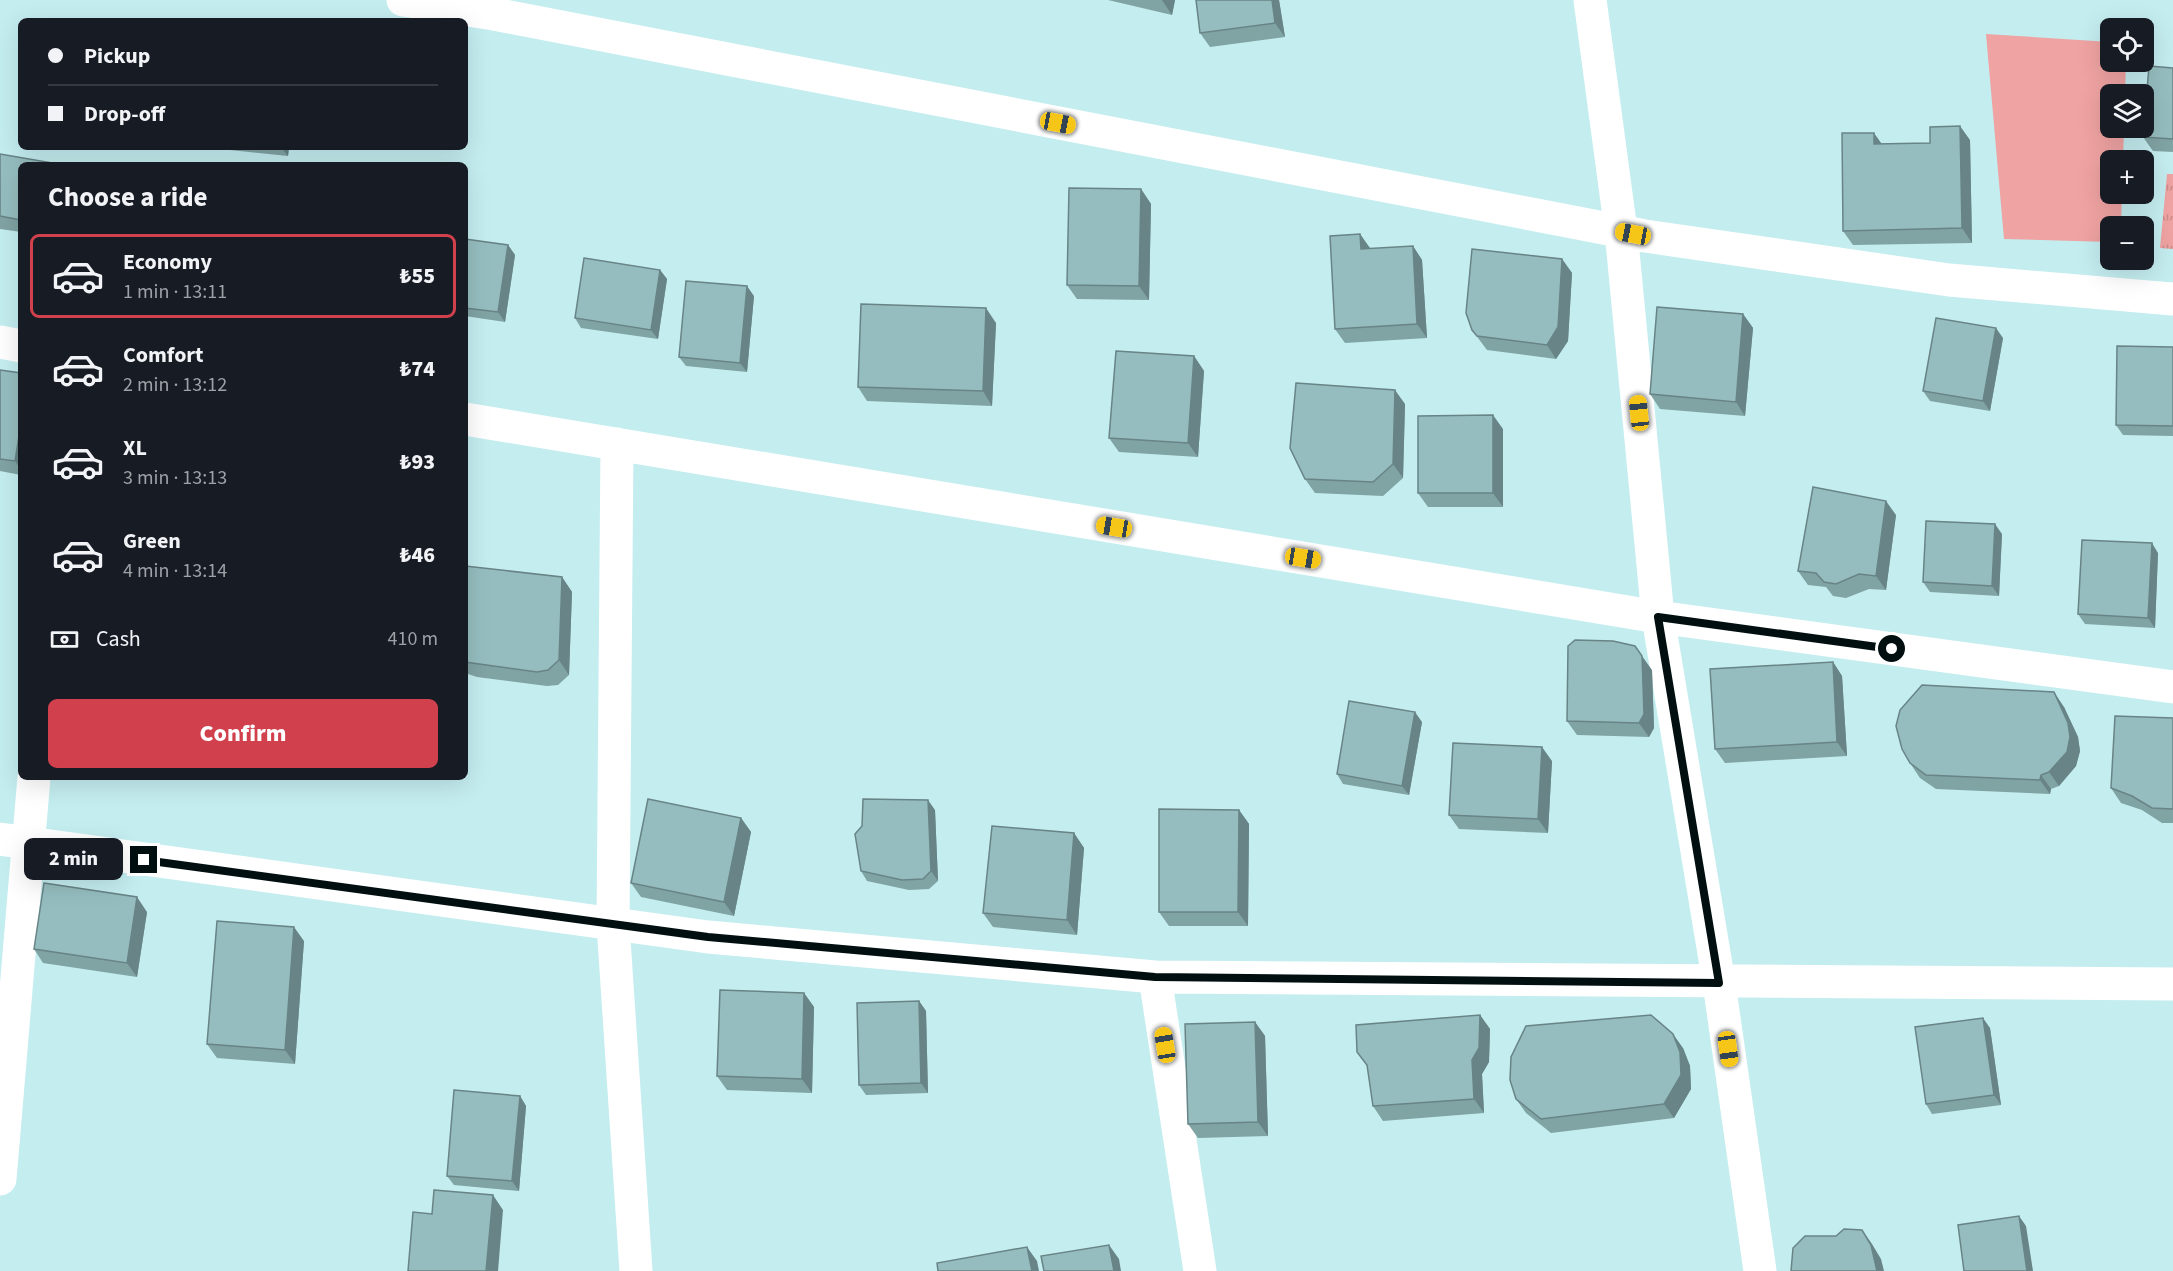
<!DOCTYPE html>
<html lang="en">
<head>
<meta charset="utf-8">
<style>
  :root { --surface:#171b24; --page:#20242c; --text:#f1f3f6; --muted:#9ea1a6; --line:#363941; --accent:#d1414d }
  body { margin:0; font-family:"Source Sans 3",sans-serif; background:var(--page); color:var(--text); height:100vh; display:flex; flex-direction:column; font-size:22px; white-space:nowrap }
  * { box-sizing:border-box; margin:0 }
  p { font-size:20px; color:var(--muted) }
  .icon { flex:none; width:33px; height:33px; fill:none; stroke:currentColor; stroke-width:2; stroke-linecap:round; stroke-linejoin:round }
  .map { position:relative; flex:1; overflow:hidden }
  .sheet { position:absolute; left:18px; top:162px; width:450px; height:618px; display:flex; flex-direction:column; background:var(--surface); border-radius:9px; box-shadow:0 6px 24px #0002 }
  .sheet>* { flex:none }
  .banner { position:absolute; left:18px; top:18px; width:450px; height:132px; border-radius:9px; box-shadow:0 6px 24px #0002; display:grid; align-content:center; height:132px; padding:0 30px; background:var(--surface) }
  .buttons { position:absolute; left:2100px; top:18px; display:grid; gap:12px }
  .buttons a { display:grid; place-items:center; width:54px; height:54px; border-radius:9px; background:var(--surface); box-shadow:0 6px 24px #0002; font-size:30px }
  .end { position:absolute; width:27px; height:27px; margin:-14px; border:8px solid #020f10; background:#fff; box-shadow:0 0 0 3px #fff }
  .from { border-radius:50% }
  .bubble { position:absolute; height:42px; border-radius:9px; background:var(--surface); box-shadow:0 6px 24px #0002; font-size:20px; font-weight:800; line-height:42px; text-align:center }
  .car { position:absolute; width:18px; height:36px; margin:-18px -9px; border-radius:8px; box-shadow:0 0 4px 2px #0007; background:linear-gradient(#f5c518 24%,#345 0 40%,#f5c518 0 76%,#345 0 86%,#f5c518 0) }
  .banner b { display:flex; align-items:center; gap:21px; height:57px; font-size:22px }
  .banner b+b { border-top:2px solid var(--line) }
  .banner i { width:15px; height:15px; background:var(--text) }
  ul { padding:0; list-style:none }
  li { display:flex; align-items:center; gap:18px; height:84px; margin:0 12px 9px; padding:0 18px; border:3px solid transparent; border-radius:9px }
  li div { flex:1 }
  li b { display:block; font-size:22px }
  li em { font-style:normal; font-weight:800 }
  li.selected { border-color:var(--accent) }
  li>.icon { width:54px; height:54px; stroke-width:1.5 }
  h2 { padding:0 30px; font-size:27px; line-height:72px }
  .pay { display:flex; align-items:center; gap:15px; height:66px; padding:0 30px; font-size:22px }
  .pay p { margin-inline-start:auto }
  .cta { display:flex; gap:12px; margin-top:auto; padding:12px 30px }
  .cta a { flex:1; height:69px; border-radius:9px; background:var(--accent); color:#fff; font-size:24px; font-weight:800; line-height:69px; text-align:center }
  .map>svg:first-child { display:block }
  .grass { fill:url(#grass-tufts) }
  .garden { fill:#efa3a2 }
  .lines { fill:none; stroke-linecap:round; stroke-linejoin:round }
  .street { stroke:#fff; stroke-width:33 }
  .wall { fill:#80a3a4 }
  .shaded-wall { fill:#688486 }
  .building { fill:#95bdbf; stroke:#688486; stroke-width:1.5 }
  .route { stroke:#020f10; stroke-width:8 }
</style>
</head>
<body>
<div class="map">
<svg width="2173" height="1271" viewBox="0 0 2173 1271">
  <defs>
    <pattern id="grass-tufts" width="24" height="20" patternUnits="userSpaceOnUse" patternTransform="scale(1.5)"><rect width="24" height="20" fill="#efa3a2"/><path d="M3 7l-1-3M5 7V3M7 7l1-3M15 17l-1-3M17 17v-4M19 17l1-3" fill="none" stroke="#cb8b8a"/></pattern>
  </defs>
  <rect width="100%" height="100%" fill="#c4edf0"/>
  <path class="grass" d="M2167 174H2173V249L2160 248Z"/>
  <path class="garden" d="M1986 34 2110 42V62H2126L2125 94H2110V128H2124L2123 160H2110V194H2122L2121 226H2110V242L2004 239Z"/>
  <g class="lines">
    <path class="street" d="M403 0 494 14 1645 236 1949 280 2173 299
      M1590 0 1621 231 1658 617 1719 983 1760 1271
      M0 342 21 346
      M465 419 1658 617 2173 687
      M617 444 613 924 636 1271
      M0 839 708 937 1155 977 2173 984
      M1155 977 1200 1271
      M0 1179 34 777"/>
  </g>
  <path class="wall" d="M1108 0H1175L1172 15Z
    M1279 0 1285 37 1210 47 1200 33Z
    M2173 68V152L2153 151 2143 137Z
    M1970 140 1972 243 1853 245 1843 231 1882 144 1930 143Z
    M210 147H289L288 156 211 148Z
    M0 154 21 165V232L0 229Z
    M1141 189 1151 204 1149 300 1077 299 1067 285Z
    M1360 234 1370 249 1413 246 1422 260 1427 338 1345 343 1335 329Z
    M465 239 508 245 515 255 505 322 465 316Z
    M1562 259 1572 273 1568 341 1556 359 1487 350 1472 330Z
    M660 270 667 279 658 339 581 328 575 318Z
    M754 296 747 372 686 366 679 357Z
    M1743 314 1753 328 1745 416 1660 409 1650 394Z
    M996 323 992 406 867 401 858 387Z
    M2003 338 1990 411 1930 401 1923 391Z
    M2173 347V436L2123 435 2116 425Z
    M1194 356 1204 371 1198 457 1119 452 1109 438Z
    M0 370 21 373V475L0 471Z
    M1405 404 1403 478 1383 496 1315 493 1305 479Z
    M1503 429V507H1428L1418 493Z
    M1896 515 1886 590 1869 589 1846 598 1833 596 1826 587 1808 585 1798 571Z
    M2002 534 1999 596 1930 592 1923 582Z
    M2158 553 2155 628 2085 624 2078 614Z
    M465 566 562 577 572 592 569 675 558 685 547 686 477 677 465 673Z
    M1833 662 1842 676 1847 756 1725 763 1715 749Z
    M1652 670 1654 728 1649 737 1577 735 1567 721Z
    M2064 707 2078 737 2080 751 2076 766 2059 786 2051 789 2050 794 1936 789 1920 778 1910 763Z
    M2173 718V823H2162L2142 810 2121 803 2111 788Z
    M1422 722 1409 795 1343 784 1337 774Z
    M1552 761 1548 833 1459 829 1449 815Z
    M935 810 938 881 929 889 909 890 867 881 861 871Z
    M1239 810 1249 824 1248 926H1169L1159 912Z
    M741 818 751 832 734 916 641 897 631 883Z
    M1074 833 1084 848 1077 935 993 927 983 913Z
    M147 912 137 977 43 963 34 949Z
    M304 941 295 1064 217 1058 207 1044Z
    M804 993 814 1007 812 1093 727 1090 717 1076Z
    M919 1001 926 1011 928 1093 866 1095 859 1085Z
    M1480 1015 1490 1029 1489 1062 1482 1074 1484 1113 1383 1121 1373 1106 1367 1066 1357 1052Z
    M1255 1022 1265 1036 1268 1136 1198 1138 1188 1124Z
    M1990 1028 2001 1105 1932 1114 1926 1104Z
    M1683 1048 1690 1066 1691 1089 1674 1118 1551 1133 1526 1113 1516 1099Z
    M520 1096 526 1106 519 1191 454 1185 447 1176Z"/>
  <path class="shaded-wall" d="M1162 0H1175L1172 15Z
    M1272 0H1279L1285 37 1275 23Z
    M1960 126 1970 140 1972 243 1962 228Z
    M1874 133 1884 147 1874 144Z
    M281 147H289L288 156Z
    M1141 189 1151 204 1149 300 1139 286Z
    M1360 234 1370 248 1371 263 1361 249Z
    M508 245 515 255 505 322 498 312Z
    M1413 246 1422 260 1427 338 1417 324Z
    M1562 259 1572 273 1568 341 1556 359 1547 345Z
    M660 270 667 279 658 339 651 330Z
    M747 286 754 296 747 372 740 363Z
    M986 308 996 323 992 406 983 391Z
    M1743 314 1753 328 1745 416 1736 402Z
    M1996 328 2003 338 1990 411 1983 401Z
    M1194 356 1204 371 1198 457 1188 443Z
    M1395 390 1405 404 1403 478 1393 464Z
    M1493 415 1503 429V507L1493 493Z
    M21 423V470L15 461Z
    M1886 501 1896 515 1886 590 1876 576Z
    M1995 524 2002 534 1999 596 1992 586Z
    M2152 543 2158 553 2155 628 2148 618Z
    M562 577 572 592 569 675 559 660Z
    M1642 656 1652 670 1654 728 1649 737 1639 723Z
    M1833 662 1842 676 1847 756 1837 742Z
    M2054 692 2064 707 2078 737 2080 751 2076 766 2059 786 2049 772Z
    M1415 712 1422 722 1409 795 1402 786Z
    M1542 747 1552 761 1548 833 1538 819Z
    M2041 775 2051 789 2050 794 2040 780Z
    M928 800 935 810 938 881 931 871Z
    M1239 810 1249 824 1248 926 1238 912Z
    M741 818 751 832 734 916 724 902Z
    M1074 833 1084 848 1077 935 1067 920Z
    M137 897 147 912 137 977 127 963Z
    M294 927 304 941 295 1064 285 1050Z
    M804 993 814 1007 812 1093 802 1079Z
    M919 1001 926 1011 928 1093 921 1083Z
    M1480 1015 1490 1029 1489 1062 1482 1074 1484 1113 1474 1099 1472 1060Z
    M1983 1018 1990 1028 2001 1105 1994 1095Z
    M1255 1022 1265 1036 1268 1136 1258 1122Z
    M1673 1034 1683 1048 1690 1066 1691 1089 1674 1118 1664 1104Z
    M520 1096 526 1106 519 1191 512 1181Z
    M493 1195 503 1210 498 1271H486Z
    M2019 1216 2026 1226 2033 1271H2027Z
    M1862 1230 1872 1244 1881 1259 1884 1271H1877Z
    M1109 1245 1119 1259 1121 1271H1114Z
    M1027 1247 1037 1261 1039 1271H1032Z"/>
  <path class="building" d="M1196 0H1272L1275 23 1200 33Z
    M2149 66 2173 68V139L2143 137Z
    M1960 126 1962 228 1843 231 1842 133H1874V144L1930 143V127Z
    M0 154 64 165H21V220L0 216Z
    M1069 188 1141 189 1139 286 1067 285Z
    M1360 234 1361 249 1413 246 1417 324 1335 329 1330 236Z
    M465 239 508 245 498 312 465 308Z
    M1472 249 1562 259 1558 327 1547 345 1477 336 1472 330 1466 313Z
    M584 258 660 270 651 330 575 318Z
    M686 281 747 286 740 363 679 357Z
    M861 304 986 308 983 391 858 387Z
    M1657 307 1743 314 1736 402 1650 394Z
    M1936 318 1996 328 1983 401 1923 391Z
    M2117 346 2173 347V426L2116 425Z
    M1116 351 1194 356 1188 443 1109 438Z
    M0 370 21 373V423L15 461 0 459Z
    M1296 383 1395 390 1393 464 1373 482 1305 479 1290 448Z
    M1493 415V493H1418V416Z
    M1813 487 1886 501 1876 576 1859 574 1836 584 1824 582 1816 573 1798 571Z
    M1926 521 1995 524 1992 586 1923 582Z
    M2082 540 2152 543 2148 618 2078 614Z
    M465 566 562 577 559 660 548 670 537 672 465 662Z
    M1575 640 1613 641 1635 646 1642 656 1644 714 1639 723 1567 721 1568 646Z
    M1833 662 1837 742 1715 749 1710 669Z
    M1922 685 2054 692 2068 723 2070 737 2067 752 2049 772 2041 775 2040 780 1926 775 1910 763 1902 749 1896 726 1900 710Z
    M1349 701 1415 712 1402 786 1337 774Z
    M2115 716 2173 718V809L2152 808 2132 796 2111 788Z
    M1453 743 1542 747 1538 819 1449 815Z
    M648 799 741 818 724 902 631 883Z
    M863 799 928 800 931 871 923 879 902 880 861 871 855 834 862 826Z
    M1159 809 1239 810 1238 912H1159Z
    M992 826 1074 833 1067 920 983 913Z
    M44 883 137 897 127 963 34 949Z
    M217 921 294 927 285 1050 207 1044Z
    M720 990 804 993 802 1079 717 1076Z
    M919 1001 921 1083 859 1085 857 1003Z
    M1480 1015 1479 1048 1472 1060 1474 1099 1373 1106 1367 1065 1357 1052 1356 1025Z
    M1651 1015 1673 1034 1680 1052 1681 1075 1664 1104 1541 1119 1516 1099 1510 1080 1511 1057 1526 1026Z
    M1983 1018 1994 1095 1926 1104 1915 1027Z
    M1255 1022 1258 1122 1188 1124 1185 1024Z
    M454 1090 520 1096 512 1181 447 1176Z
    M434 1190 493 1195 486 1271H408L413 1212 432 1214Z
    M2019 1216 2027 1271H1964L1958 1225Z
    M1844 1229 1862 1230 1871 1245 1877 1271H1791L1793 1248 1805 1236H1836Z
    M1109 1245 1114 1271H1044L1041 1256Z
    M1027 1247 1032 1271H938L937 1263Z"/>
  <g class="lines">
    <path class="route" d="M144 860 708 937 1155 977 1719 983 1658 617 1892 649"/>
  </g>
</svg>
<div class="buttons">
<a><svg class="icon" aria-label="locate" viewBox="0 0 24 24"><circle cx="12" cy="12" r="6"/><path d="M12 2v4M12 18v4M2 12h4M18 12h4"/></svg></a>
<a><svg class="icon" aria-label="layers" viewBox="0 0 24 24"><path d="M12 4l9 5-9 5-9-5zM3 14l9 5 9-5"/></svg></a>
<a>+</a>
<a>−</a>
</div>
<i class="end from" style="left:1892px;top:649px"></i>
<i class="end" style="left:144px;top:860px"></i>
<div class="bubble" style="left:24px;top:838px;width:99px">2 min</div>
<i class="car" style="left:1058px;top:123px;rotate:101deg"></i>
<i class="car" style="left:1633px;top:234px;rotate:281deg"></i>
<i class="car" style="left:1639px;top:413px;rotate:354deg"></i>
<i class="car" style="left:1114px;top:527px;rotate:279deg"></i>
<i class="car" style="left:1303px;top:558px;rotate:99deg"></i>
<i class="car" style="left:1165px;top:1045px;rotate:351deg"></i>
<i class="car" style="left:1728px;top:1049px;rotate:172deg"></i>
<div class="banner">
<b><i class="from"></i>Pickup</b>
<b><i></i>Drop-off</b>
</div>
<section class="sheet">
<h2>Choose a ride</h2>
<ul>
<li class="selected"><svg class="icon" aria-label="car" viewBox="0 0 24 24"><path d="M5 17H2v-5l4-1 3-4h7l3 4 3 1v5h-3M9 17h6M6 11h13"/><circle cx="7" cy="17" r="2"/><circle cx="17" cy="17" r="2"/></svg><div><b>Economy</b><p>1 min · 13:11</p></div><em>₺55</em></li>
<li><svg class="icon" aria-label="car" viewBox="0 0 24 24"><path d="M5 17H2v-5l4-1 3-4h7l3 4 3 1v5h-3M9 17h6M6 11h13"/><circle cx="7" cy="17" r="2"/><circle cx="17" cy="17" r="2"/></svg><div><b>Comfort</b><p>2 min · 13:12</p></div><em>₺74</em></li>
<li><svg class="icon" aria-label="car" viewBox="0 0 24 24"><path d="M5 17H2v-5l4-1 3-4h7l3 4 3 1v5h-3M9 17h6M6 11h13"/><circle cx="7" cy="17" r="2"/><circle cx="17" cy="17" r="2"/></svg><div><b>XL</b><p>3 min · 13:13</p></div><em>₺93</em></li>
<li><svg class="icon" aria-label="car" viewBox="0 0 24 24"><path d="M5 17H2v-5l4-1 3-4h7l3 4 3 1v5h-3M9 17h6M6 11h13"/><circle cx="7" cy="17" r="2"/><circle cx="17" cy="17" r="2"/></svg><div><b>Green</b><p>4 min · 13:14</p></div><em>₺46</em></li>
</ul>
<div class="pay"><svg class="icon" aria-label="cash" viewBox="0 0 24 24"><path d="M3 7h18v10H3z"/><circle cx="12" cy="12" r="2"/></svg>Cash<p>410 m</p></div>
<div class="cta"><a>Confirm</a></div>
</section>
</div>
</body>
</html>
